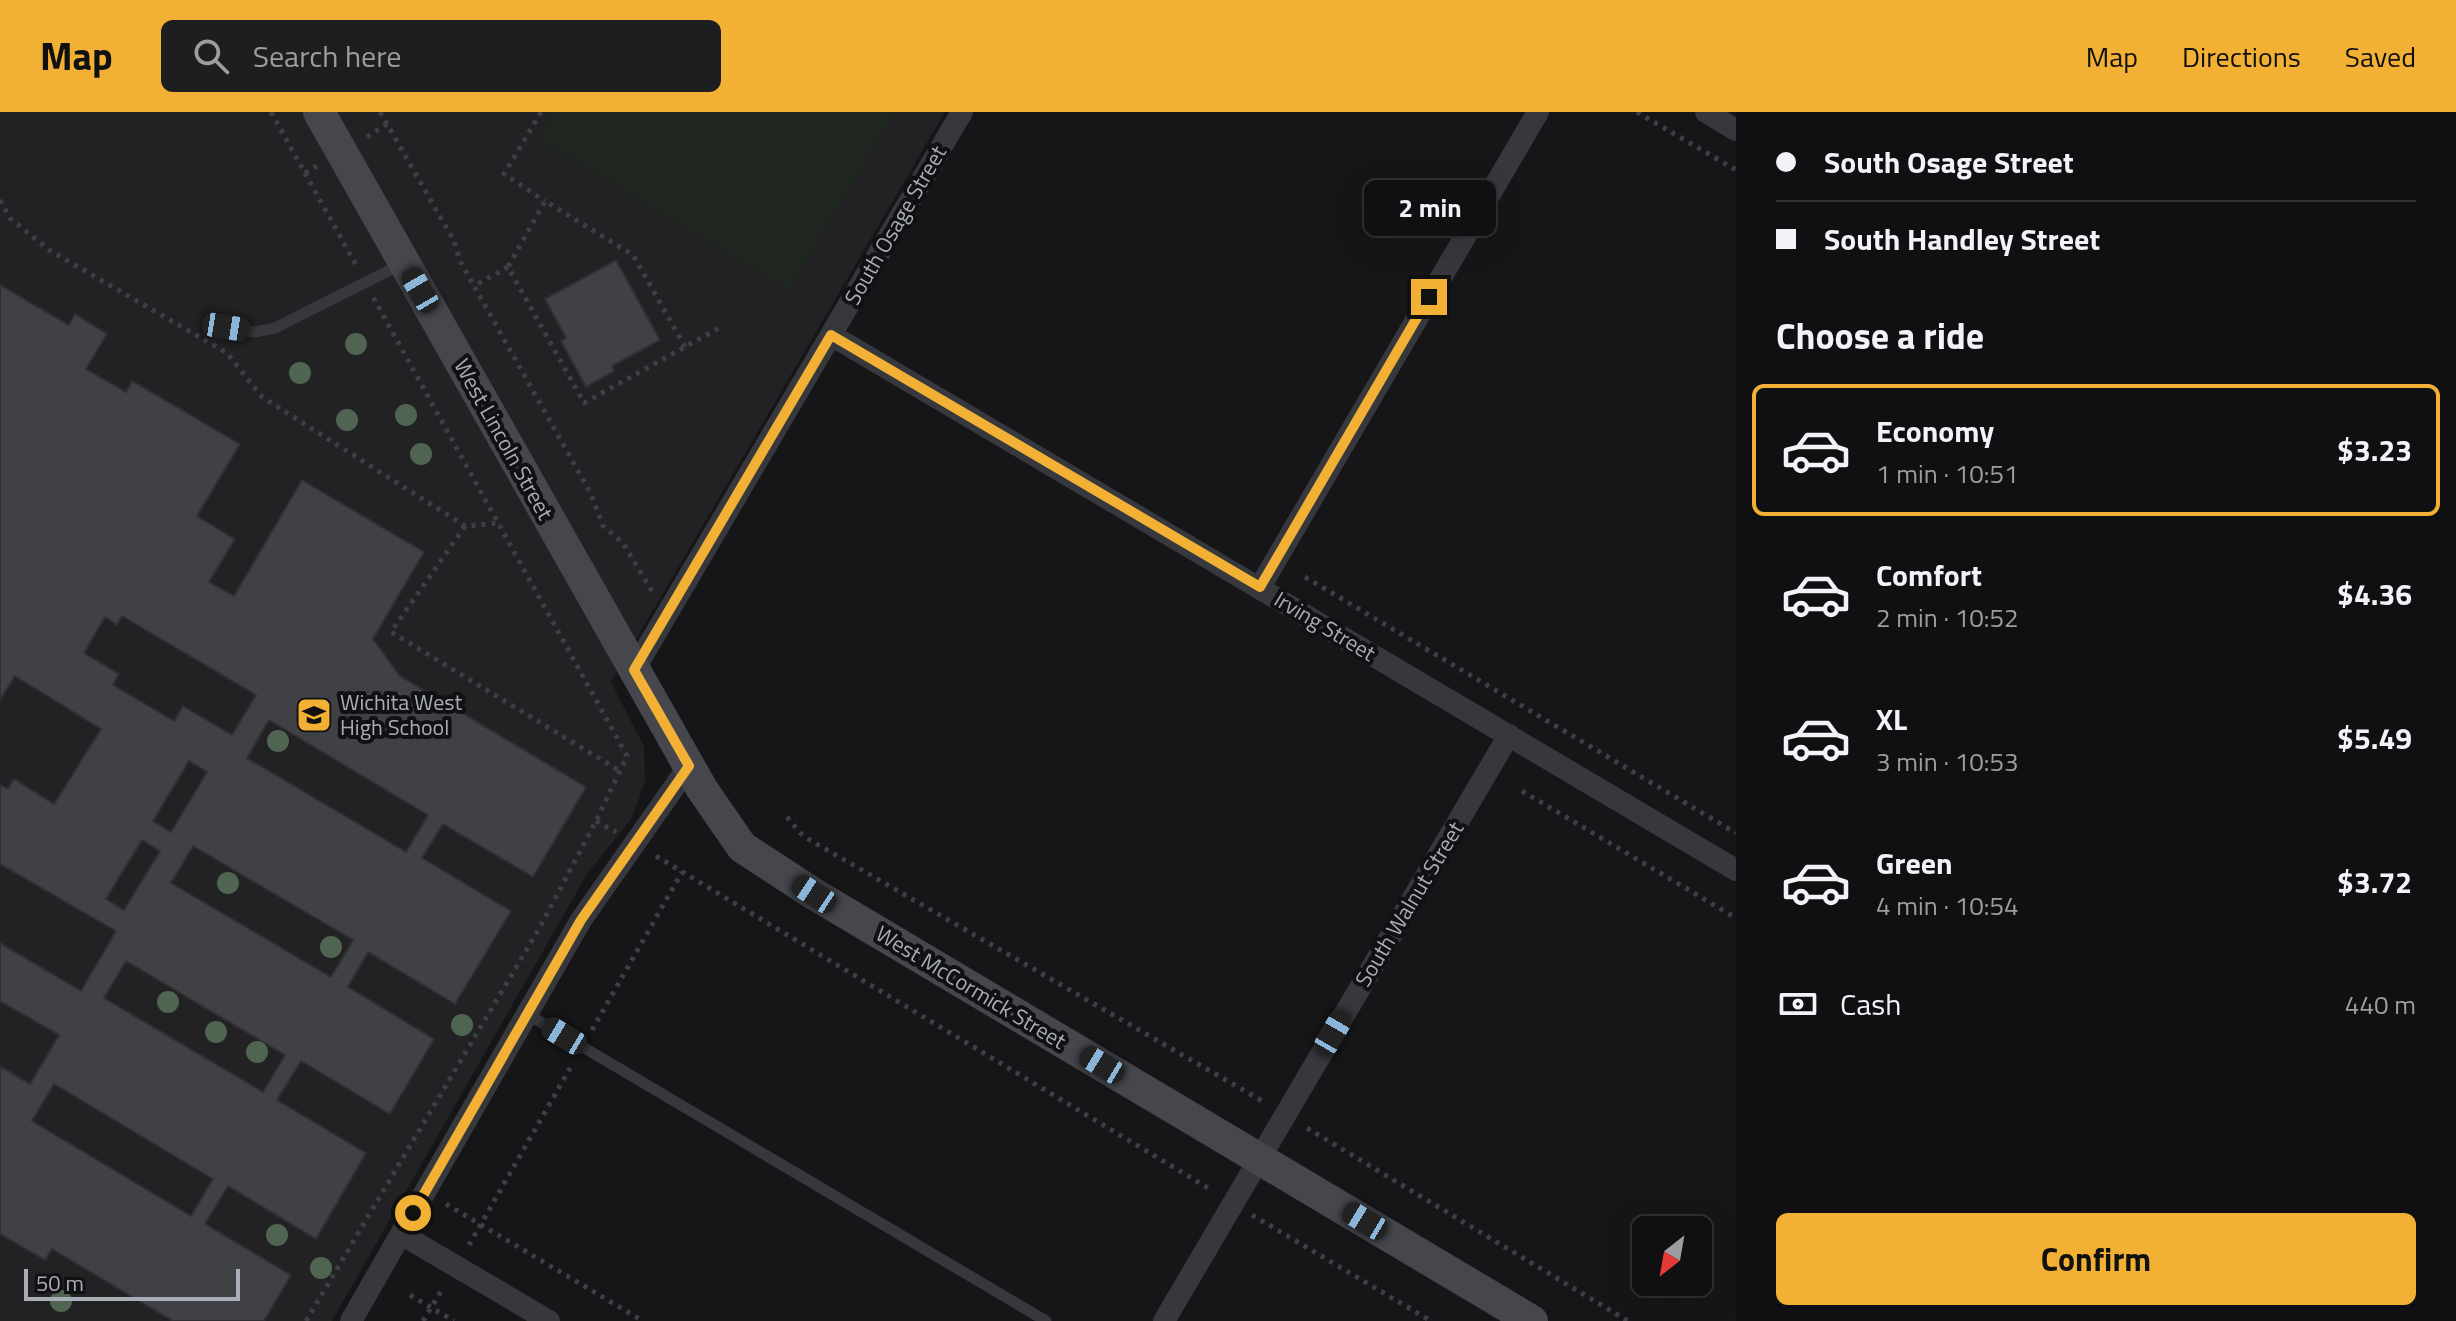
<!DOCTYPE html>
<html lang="en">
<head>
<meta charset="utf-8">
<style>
  :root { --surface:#101012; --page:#1e1e20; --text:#f1f3f6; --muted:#9c9d9f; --line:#303032; --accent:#f2b134 }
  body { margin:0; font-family:"Titillium Web",sans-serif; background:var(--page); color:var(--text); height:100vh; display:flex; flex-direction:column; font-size:30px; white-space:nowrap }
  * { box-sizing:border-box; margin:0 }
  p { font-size:26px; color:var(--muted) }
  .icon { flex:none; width:44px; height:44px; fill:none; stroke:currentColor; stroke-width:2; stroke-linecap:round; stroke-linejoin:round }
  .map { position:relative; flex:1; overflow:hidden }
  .details { display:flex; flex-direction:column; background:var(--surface); width:720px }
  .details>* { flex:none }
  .guide { display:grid; align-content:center; height:176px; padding:0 40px; background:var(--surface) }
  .needle { width:52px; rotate:211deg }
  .controls { position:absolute; left:1632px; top:1104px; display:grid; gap:16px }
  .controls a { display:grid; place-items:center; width:80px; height:80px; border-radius:12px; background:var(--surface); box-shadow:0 8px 32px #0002,0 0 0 2px var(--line); font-size:40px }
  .scale { position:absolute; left:24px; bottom:20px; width:216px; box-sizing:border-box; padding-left:8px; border:4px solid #a8adb8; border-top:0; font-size:22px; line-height:28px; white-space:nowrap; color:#a8adb8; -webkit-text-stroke:6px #111113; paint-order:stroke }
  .end { position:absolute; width:36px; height:36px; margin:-18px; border:10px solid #f2b134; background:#111; box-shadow:0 0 0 4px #111 }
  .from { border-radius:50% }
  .bubble { position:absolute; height:56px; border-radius:12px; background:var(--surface); box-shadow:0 8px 32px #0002,0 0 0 2px var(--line); font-size:26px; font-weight:700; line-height:56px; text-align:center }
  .car { position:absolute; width:24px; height:48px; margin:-24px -12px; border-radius:10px; box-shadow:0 0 6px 2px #0007; background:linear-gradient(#222 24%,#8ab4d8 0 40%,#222 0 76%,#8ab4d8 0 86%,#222 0) }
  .guide b { display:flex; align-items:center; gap:28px; height:76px; font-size:30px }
  .guide b+b { border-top:2px solid var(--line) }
  .guide i { width:20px; height:20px; background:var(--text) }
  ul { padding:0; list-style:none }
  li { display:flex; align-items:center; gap:24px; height:132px; margin:0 16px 12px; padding:0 24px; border:4px solid transparent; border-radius:12px }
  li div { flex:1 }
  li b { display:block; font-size:30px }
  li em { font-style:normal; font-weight:700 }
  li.selected { border-color:var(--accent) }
  li>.icon { width:72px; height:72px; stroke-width:1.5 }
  h2 { padding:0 40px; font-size:36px; line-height:96px }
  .pay { display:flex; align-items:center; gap:20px; height:88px; padding:0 40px; font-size:30px }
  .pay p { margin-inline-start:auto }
  .action { display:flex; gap:16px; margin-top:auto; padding:16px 40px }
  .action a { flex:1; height:92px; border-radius:12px; background:var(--accent); color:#111; font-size:32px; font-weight:700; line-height:92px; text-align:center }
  header { display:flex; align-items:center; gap:48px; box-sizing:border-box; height:112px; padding:0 40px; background:var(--accent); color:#111 }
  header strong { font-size:38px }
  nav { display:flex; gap:44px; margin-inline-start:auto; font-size:28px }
  .search { width:560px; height:72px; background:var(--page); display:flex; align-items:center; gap:20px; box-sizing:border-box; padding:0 28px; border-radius:12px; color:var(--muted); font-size:30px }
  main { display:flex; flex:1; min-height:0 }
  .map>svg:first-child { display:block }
  .built { fill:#222225 }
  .green { fill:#1e261f }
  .building { fill:#404145; stroke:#303034; stroke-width:2; fill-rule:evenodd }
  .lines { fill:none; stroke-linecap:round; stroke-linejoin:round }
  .path { stroke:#3d3f44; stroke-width:5; stroke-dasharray:4 6; stroke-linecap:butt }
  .lane { stroke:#37383d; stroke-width:11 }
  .street { stroke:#37383d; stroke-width:22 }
  .secondary { stroke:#45474d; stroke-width:32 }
  .tree { fill:#506452 }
  .route { stroke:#f2b134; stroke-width:10 }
  .labels { text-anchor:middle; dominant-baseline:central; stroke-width:8; stroke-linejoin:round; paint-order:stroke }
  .street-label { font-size:22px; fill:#a8adb8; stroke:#111113 }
  .poi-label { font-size:22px; fill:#a8adb8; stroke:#111113; text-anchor:start }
</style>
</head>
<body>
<header>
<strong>Map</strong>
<div class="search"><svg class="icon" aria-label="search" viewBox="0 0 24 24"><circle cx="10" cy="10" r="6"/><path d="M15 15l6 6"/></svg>Search here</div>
<nav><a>Map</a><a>Directions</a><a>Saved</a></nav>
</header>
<main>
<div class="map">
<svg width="1736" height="1209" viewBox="0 0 1736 1209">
  <rect width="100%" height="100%" fill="#161618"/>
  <path class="built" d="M0 0H945L611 570 644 635 645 669 632 706 587 762 332 1209H0Z"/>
  <path class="green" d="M553 0H896L789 178 537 26Z"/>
  <path class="building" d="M616 148 660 228 612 254 614 259 586 275 561 229 566 226 545 187Z
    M0 173 69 213 75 202 107 222 86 257 126 280 132 269 240 332 197 404 235 427 209 470 234 484 302 368 424 440 373 527 400 564 586 675 533 765 443 712 422 746 511 799 455 892 368 840 348 875 434 927 390 1002 301 949 277 988 366 1041 316 1127 228 1074 205 1112 291 1163 264 1209H173L52 1137 45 1148 0 1122V954L30 972 59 923 0 889V831L81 879 116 819 0 752V673L8 677 14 667 54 692 101 617 15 564 0 588ZM122 504 256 583 232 623 183 594 174 609 113 573 119 562 84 541 105 505 117 513ZM269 608 428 703 406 740 247 646ZM189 649 207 660 171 720 153 709ZM142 728 160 739 124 798 106 787ZM193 734 353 828 331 865 171 771ZM126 849 285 943 263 980 104 886ZM54 972 213 1067 191 1104 32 1009Z"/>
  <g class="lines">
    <path class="path" d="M271 0 305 61 317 54
      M380 0 387 12
      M541 0 504 62 545 89
      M1637 0 1736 58
      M367 25 387 12 454 129 460 149 474 174
      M305 61 357 155
      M0 88 10 106 49 138 227 241 262 285 465 414 498 411
      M508 155 474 174 591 382 603 414 623 431 652 479
      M685 235 633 143 545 89 508 155 584 291 719 216
      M465 414 391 520 620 659
      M1305 465 1736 721
      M1522 679 1736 806
      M787 705 803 724 1264 990
      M596 709 616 720
      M656 744 1213 1079
      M592 918 682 760
      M1307 1016 1628 1209
      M446 1092 643 1209
      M1252 1103 1431 1209
      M469 1133 573 951
      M410 1183 454 1209
      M306 1209 540 815 596 709 627 644 373 185
      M423 1209 443 1176"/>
    <path class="lane" d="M226 215 254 220 275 216 402 152
      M527 902 1046 1209"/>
    <path class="street" d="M1706 0 1736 18
      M831 223 1736 758
      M1260 475 1538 0
      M634 558 962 0
      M401 1122 549 1209
      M351 1209 581 808 689 654
      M1164 1209 1509 623"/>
    <path class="secondary" d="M319 0 702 677 742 735 814 782 1532 1209"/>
  </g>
  <g class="tree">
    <circle cx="356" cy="232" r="11"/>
    <circle cx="300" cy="261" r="11"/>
    <circle cx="406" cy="303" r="11"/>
    <circle cx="347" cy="308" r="11"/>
    <circle cx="421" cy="342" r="11"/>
    <circle cx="278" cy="629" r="11"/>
    <circle cx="228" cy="771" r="11"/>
    <circle cx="331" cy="835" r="11"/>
    <circle cx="168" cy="890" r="11"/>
    <circle cx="462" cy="913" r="11"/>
    <circle cx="216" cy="920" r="11"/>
    <circle cx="257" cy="940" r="11"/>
    <circle cx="277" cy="1123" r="11"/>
    <circle cx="321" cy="1156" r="11"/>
    <circle cx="61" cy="1189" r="11"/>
  </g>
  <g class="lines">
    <path class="route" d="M413 1101 581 808 689 654 634 558 831 223 1260 475 1429 185"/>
  </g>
  <defs>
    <symbol id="school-square" viewBox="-11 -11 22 22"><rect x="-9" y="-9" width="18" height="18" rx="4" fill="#f2b134" stroke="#111113"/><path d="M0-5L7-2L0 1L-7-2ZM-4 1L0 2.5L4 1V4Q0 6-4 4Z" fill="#111"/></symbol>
  </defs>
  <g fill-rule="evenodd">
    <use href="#school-square" x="294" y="583" width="40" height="40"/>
  </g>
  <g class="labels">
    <g class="street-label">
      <text transform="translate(895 113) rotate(-60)">South Osage Street</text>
      <text transform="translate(504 327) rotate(61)">West Lincoln Street</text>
      <text transform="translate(1325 514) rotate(31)">Irving Street</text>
      <text transform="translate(1409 792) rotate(-59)">South Walnut Street</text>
      <text transform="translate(971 875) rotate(31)">West McCormick Street</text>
    </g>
    <g class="poi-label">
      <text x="340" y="590">Wichita West<tspan x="340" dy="25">High School</tspan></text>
    </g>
  </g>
</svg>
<div class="controls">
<a><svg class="needle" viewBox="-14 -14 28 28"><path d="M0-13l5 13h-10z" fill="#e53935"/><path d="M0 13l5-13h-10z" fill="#9c9d9f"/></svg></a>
</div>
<div class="scale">50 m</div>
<i class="end from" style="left:413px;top:1101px"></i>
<i class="end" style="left:1429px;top:185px"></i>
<div class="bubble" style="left:1364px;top:68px;width:132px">2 min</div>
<i class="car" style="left:420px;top:178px;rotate:330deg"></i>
<i class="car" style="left:226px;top:215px;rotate:99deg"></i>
<i class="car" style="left:814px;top:782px;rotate:303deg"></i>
<i class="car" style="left:1333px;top:921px;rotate:30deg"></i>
<i class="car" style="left:564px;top:924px;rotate:301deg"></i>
<i class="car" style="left:1102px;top:953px;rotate:301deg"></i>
<i class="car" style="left:1365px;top:1109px;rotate:301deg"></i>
</div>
<section class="details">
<div class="guide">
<b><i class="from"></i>South Osage Street</b>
<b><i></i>South Handley Street</b>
</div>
<h2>Choose a ride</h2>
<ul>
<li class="selected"><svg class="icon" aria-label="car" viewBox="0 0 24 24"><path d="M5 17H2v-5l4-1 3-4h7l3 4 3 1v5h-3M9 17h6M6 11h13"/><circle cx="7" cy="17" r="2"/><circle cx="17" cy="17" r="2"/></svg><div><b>Economy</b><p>1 min · 10:51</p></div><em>$3.23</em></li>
<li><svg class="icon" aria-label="car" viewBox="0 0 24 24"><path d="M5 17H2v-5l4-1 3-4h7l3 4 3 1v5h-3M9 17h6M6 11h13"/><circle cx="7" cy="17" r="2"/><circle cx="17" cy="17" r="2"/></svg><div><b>Comfort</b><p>2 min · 10:52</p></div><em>$4.36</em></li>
<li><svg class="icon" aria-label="car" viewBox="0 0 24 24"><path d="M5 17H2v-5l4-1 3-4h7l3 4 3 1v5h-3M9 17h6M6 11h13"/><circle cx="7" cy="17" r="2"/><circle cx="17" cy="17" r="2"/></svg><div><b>XL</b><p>3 min · 10:53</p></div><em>$5.49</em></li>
<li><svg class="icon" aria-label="car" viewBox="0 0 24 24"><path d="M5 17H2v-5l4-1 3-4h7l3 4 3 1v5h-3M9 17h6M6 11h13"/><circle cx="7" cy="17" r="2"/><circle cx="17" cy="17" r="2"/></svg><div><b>Green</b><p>4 min · 10:54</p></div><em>$3.72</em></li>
</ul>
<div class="pay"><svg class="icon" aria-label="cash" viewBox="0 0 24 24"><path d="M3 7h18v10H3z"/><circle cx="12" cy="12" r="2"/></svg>Cash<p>440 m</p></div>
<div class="action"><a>Confirm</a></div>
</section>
</main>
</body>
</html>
